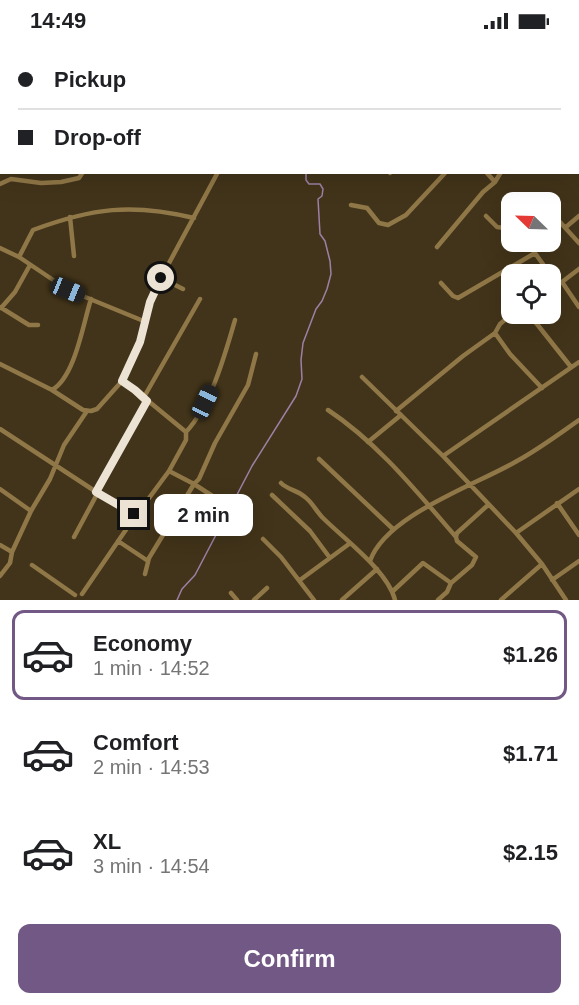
<!DOCTYPE html>
<html lang="en">
<head>
<meta charset="utf-8">
<style>
  :root { --surface:#fff; --page:#f6f6f6; --text:#202124; --muted:#757577; --line:#e0e0e0; --accent:#725884 }
  body { margin:0; font-family:Helvetica,sans-serif; background:var(--page); color:var(--text); height:100vh; display:flex; flex-direction:column; font-size:22px; white-space:nowrap }
  * { box-sizing:border-box; margin:0 }
  p { font-size:20px; color:var(--muted) }
  .icon { flex:none; width:33px; height:33px; fill:none; stroke:currentColor; stroke-width:2; stroke-linecap:round; stroke-linejoin:round }
  .map { position:relative; height:558px; overflow:hidden }
  .panel { display:flex; flex-direction:column; background:var(--surface); flex:1 }
  .panel>* { flex:none }
  .top-card { position:absolute; left:0px; top:0px; width:579px; height:132px; box-shadow:0 6px 24px #0002; display:grid; align-content:center; height:132px; padding:0 18px; background:var(--surface) }
  .needle { width:39px; rotate:293deg }
  .buttons { position:absolute; left:501px; top:150px; display:grid; gap:12px }
  .buttons a { display:grid; place-items:center; width:60px; height:60px; border-radius:12px; background:var(--surface); box-shadow:0 6px 24px #0002; font-size:30px }
  .end { position:absolute; width:27px; height:27px; margin:-14px; border:8px solid #ece3d4; background:#111; box-shadow:0 0 0 3px #111 }
  .from { border-radius:50% }
  .bubble { position:absolute; height:42px; border-radius:12px; background:var(--surface); box-shadow:0 6px 24px #0002; font-size:20px; font-weight:700; line-height:42px; text-align:center }
  .car { position:absolute; width:18px; height:36px; margin:-18px -9px; border-radius:8px; box-shadow:0 0 4px 2px #0007; background:linear-gradient(#222 24%,#8ab4d8 0 40%,#222 0 76%,#8ab4d8 0 86%,#222 0) }
  .top-card b { display:flex; align-items:center; gap:21px; height:57px; font-size:22px }
  .top-card b+b { border-top:2px solid var(--line) }
  .top-card i { width:15px; height:15px; background:var(--text) }
  ul { padding:10px 0 0; list-style:none }
  li { display:flex; align-items:center; gap:18px; height:90px; margin:0 12px 9px; padding:0 6px; border:3px solid transparent; border-radius:12px }
  li div { flex:1 }
  li b { display:block; font-size:22px }
  li em { font-style:normal; font-weight:700 }
  li.on { border-color:var(--accent) }
  li>.icon { width:54px; height:54px; stroke-width:1.5 }
  .primary-button { display:flex; gap:12px; margin-top:auto; padding:12px 18px }
  .primary-button a { flex:1; height:69px; border-radius:12px; background:var(--accent); color:#fff; font-size:24px; font-weight:700; line-height:69px; text-align:center }
  .status { display:flex; justify-content:space-between; align-items:center; height:42px; padding:0 30px; background:var(--surface); direction:ltr }
  .status svg { height:16px; fill:currentColor }
  .map>svg:first-child { display:block }
  .lines { fill:none; stroke-linecap:round; stroke-linejoin:round }
  .stream { stroke:#9d80a5; stroke-width:1.5 }
  .minor { stroke:#907747; stroke-width:4.5 }
  .route { stroke:#ece3d4; stroke-width:8 }
</style>
</head>
<body>
<div class="status"><b>14:49</b><svg viewBox="0 0 49 12"><path d="M0 12V9h3v3zM5 12V6h3v6zM10 12V3h3v9zM15 12V0h3v12zM26 1h20v11H26zM47 4h2v5h-2z"/></svg></div>
<div class="map">
<svg width="579" height="558" viewBox="0 0 579 558">
  <rect width="100%" height="100%" fill="#42341a"/>
  <g class="lines">
    <path class="stream" d="M68 0 69 2
      M434 2V0
      M0 77H2
      M177 558 182 547 195 533 252 424 296 354 302 337 301 318 303 301 316 267 322 259 327 247 331 232 330 219 325 199 320 192 318 157 322 154 323 147 320 142H309L306 138V130"/>
    <path class="minor" d="M14 0 18 2
      M90 2 92 0
      M289 2 290 0
      M570 2 572 0
      M578 54 579 52
      M578 119 579 118
      M390 131 391 130
      M495 140 501 130
      M0 142 11 137 41 141 61 140 79 136 83 130
      M351 163 367 166 379 181 388 183 406 173 446 130
      M550 169 579 201
      M486 174 497 185 512 187
      M70 175 74 214
      M566 185 579 174
      M527 200 550 232
      M437 205 483 150 495 140 486 130
      M0 206 19 215 33 188C92 166 132 161 194 176
      M19 215 68 248 146 280
      M161 236 218 130
      M562 240 579 265
      M441 241 453 254 458 256 535 211
      M550 246 562 240 579 227
      M0 265 29 283H38
      M1 266 15 250 30 223
      M529 272 571 325
      M495 291 510 312 542 346
      M0 322 52 348 83 368 91 369 97 367 122 339 127 329 145 286 150 260 161 236 183 247
      M362 335 443 414 516 491 542 522 566 558
      M122 339 135 348 186 390V398L169 429 194 442 199 437 215 401 248 343 256 312
      M52 348C75 335 83 282 91 257
      M144 355 200 257
      M328 368C378 401 417 450 456 495L457 499 476 515 472 523 451 541
      M396 369 463 314 495 291 500 282 512 272
      M0 387 107 457 134 472 138 471 169 429
      M186 390C211 363 225 313 235 278
      M368 400 401 373
      M443 414 579 320
      M319 417 393 487
      M281 441C288 448 297 448 305 455 312 460 316 469 323 476 344 497 388 529 395 558
      M0 447 31 469
      M272 453 310 489 330 516
      M557 461 579 493
      M516 491 579 447
      M74 495 147 359
      M456 495 457 491 488 463
      M263 497 281 515 314 558
      M118 499 148 519
      M0 503 12 510 31 469 50 437 64 403 87 369
      M370 519C386 473 476 443 517 419 539 407 559 392 579 378
      M32 523 75 553
      M145 532 149 516 194 442 214 455
      M0 534 10 521 12 510
      M300 538 349 502
      M552 538 579 519
      M393 549 423 521 451 541 447 550 438 558
      M231 551 237 558
      M82 552 136 473
      M254 558 267 546
      M342 558 377 527
      M501 558 542 522"/>
  </g>
  <g class="lines">
    <path class="route" d="M134 472 96 450 147 359 135 348 122 339 140 300 150 260 161 236"/>
  </g>
</svg>
<div class="buttons">
<a><svg class="needle" viewBox="-14 -14 28 28"><path d="M0-13l5 13h-10z" fill="#e53935"/><path d="M0 13l5-13h-10z" fill="#757577"/></svg></a>
<a><svg class="icon" aria-label="locate" viewBox="0 0 24 24"><circle cx="12" cy="12" r="6"/><path d="M12 2v4M12 18v4M2 12h4M18 12h4"/></svg></a>
</div>
<i class="end from" style="left:161px;top:236px"></i>
<i class="end" style="left:134px;top:472px"></i>
<div class="bubble" style="left:154px;top:452px;width:99px">2 min</div>
<i class="car" style="left:68px;top:248px;rotate:112deg"></i>
<i class="car" style="left:205px;top:360px;rotate:25deg"></i>
<div class="top-card">
<b><i class="from"></i>Pickup</b>
<b><i></i>Drop-off</b>
</div>
</div>
<section class="panel">
<ul>
<li class="on"><svg class="icon" aria-label="car" viewBox="0 0 24 24"><path d="M5 17H2v-5l4-1 3-4h7l3 4 3 1v5h-3M9 17h6M6 11h13"/><circle cx="7" cy="17" r="2"/><circle cx="17" cy="17" r="2"/></svg><div><b>Economy</b><p>1 min · 14:52</p></div><em>$1.26</em></li>
<li><svg class="icon" aria-label="car" viewBox="0 0 24 24"><path d="M5 17H2v-5l4-1 3-4h7l3 4 3 1v5h-3M9 17h6M6 11h13"/><circle cx="7" cy="17" r="2"/><circle cx="17" cy="17" r="2"/></svg><div><b>Comfort</b><p>2 min · 14:53</p></div><em>$1.71</em></li>
<li><svg class="icon" aria-label="car" viewBox="0 0 24 24"><path d="M5 17H2v-5l4-1 3-4h7l3 4 3 1v5h-3M9 17h6M6 11h13"/><circle cx="7" cy="17" r="2"/><circle cx="17" cy="17" r="2"/></svg><div><b>XL</b><p>3 min · 14:54</p></div><em>$2.15</em></li>
</ul>
<div class="primary-button"><a>Confirm</a></div>
</section>
</body>
</html>
